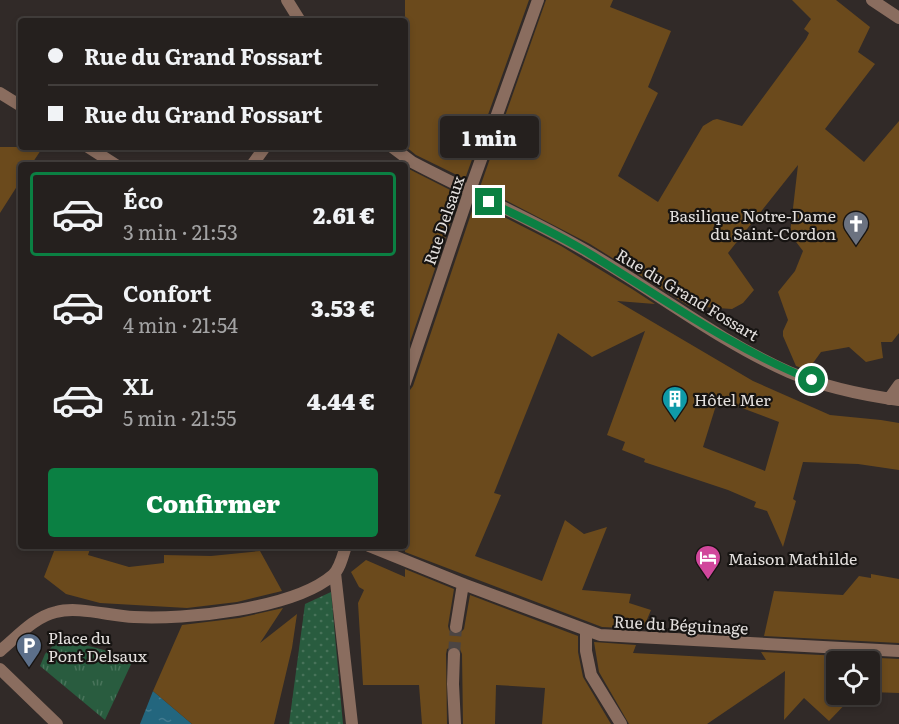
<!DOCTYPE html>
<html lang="fr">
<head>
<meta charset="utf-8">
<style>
  :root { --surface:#25201e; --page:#312d2b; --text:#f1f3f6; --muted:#a3a3a4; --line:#423e3c; --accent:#0b8043 }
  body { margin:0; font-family:Literata,serif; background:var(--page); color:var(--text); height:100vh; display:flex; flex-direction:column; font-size:22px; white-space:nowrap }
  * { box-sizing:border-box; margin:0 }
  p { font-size:20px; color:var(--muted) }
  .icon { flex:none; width:33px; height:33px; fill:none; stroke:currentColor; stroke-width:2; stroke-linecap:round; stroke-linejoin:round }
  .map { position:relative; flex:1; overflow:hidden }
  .side { position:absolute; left:18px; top:162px; width:390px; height:387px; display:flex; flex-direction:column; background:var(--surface); border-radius:6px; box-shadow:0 3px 9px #0003,0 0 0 2px var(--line) }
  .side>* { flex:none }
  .guide { position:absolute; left:18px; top:18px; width:390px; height:132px; border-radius:6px; box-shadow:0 3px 9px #0003,0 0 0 2px var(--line); display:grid; align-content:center; height:132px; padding:0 30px; background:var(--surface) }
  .buttons { position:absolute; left:826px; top:651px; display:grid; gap:12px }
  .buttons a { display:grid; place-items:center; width:54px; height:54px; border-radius:6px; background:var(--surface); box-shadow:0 3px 9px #0003,0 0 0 2px var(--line); font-size:30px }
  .end { position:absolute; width:27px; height:27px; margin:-14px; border:8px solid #0b8043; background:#fff; box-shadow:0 0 0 3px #fff }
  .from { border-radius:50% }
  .bubble { position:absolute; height:42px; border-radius:6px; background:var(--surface); box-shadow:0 3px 9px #0003,0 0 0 2px var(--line); font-size:20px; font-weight:800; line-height:42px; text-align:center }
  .guide b { display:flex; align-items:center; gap:21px; height:57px; font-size:22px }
  .guide b+b { border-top:2px solid var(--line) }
  .guide i { width:15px; height:15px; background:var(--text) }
  ul { padding:10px 0 0; list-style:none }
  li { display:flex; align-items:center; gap:18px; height:84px; margin:0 12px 9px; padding:0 18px; border:3px solid transparent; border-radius:6px }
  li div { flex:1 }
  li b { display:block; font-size:22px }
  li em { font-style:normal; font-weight:800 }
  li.current { border-color:var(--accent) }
  li>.icon { width:54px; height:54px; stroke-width:1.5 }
  .primary-button { display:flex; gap:12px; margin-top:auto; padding:12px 30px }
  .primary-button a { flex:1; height:69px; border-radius:6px; background:var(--accent); color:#fff; font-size:24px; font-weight:800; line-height:69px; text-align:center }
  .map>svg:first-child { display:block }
  .grass { fill:url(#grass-tufts) }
  .park { fill:url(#park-dots) }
  .water { fill:url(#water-ripples) }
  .building { fill:#6b4a1c; fill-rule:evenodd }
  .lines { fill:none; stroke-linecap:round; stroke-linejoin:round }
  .street-tunnel { stroke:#4c4543; stroke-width:12; stroke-dasharray:12 6; stroke-linecap:butt }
  .street { stroke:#8a6d5f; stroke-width:12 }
  .route { stroke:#0b8043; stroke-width:8 }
  .labels { text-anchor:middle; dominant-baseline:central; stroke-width:4.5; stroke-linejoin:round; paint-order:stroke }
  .poi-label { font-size:16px; fill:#e3dfdd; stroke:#171412; text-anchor:start }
  .street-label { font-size:16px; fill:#e3dfdd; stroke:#171412 }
</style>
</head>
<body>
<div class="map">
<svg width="899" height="724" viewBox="0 0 899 724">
  <defs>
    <pattern id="grass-tufts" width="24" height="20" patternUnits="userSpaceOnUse" patternTransform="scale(1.5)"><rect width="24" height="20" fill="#295c3f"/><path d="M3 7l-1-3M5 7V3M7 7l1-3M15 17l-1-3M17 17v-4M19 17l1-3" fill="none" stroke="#48735a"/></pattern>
    <pattern id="park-dots" width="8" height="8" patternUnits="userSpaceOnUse" patternTransform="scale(1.5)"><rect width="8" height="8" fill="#295c3f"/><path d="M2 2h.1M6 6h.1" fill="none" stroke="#48735a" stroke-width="1.8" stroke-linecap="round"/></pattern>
    <pattern id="water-ripples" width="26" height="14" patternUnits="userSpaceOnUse" patternTransform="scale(1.5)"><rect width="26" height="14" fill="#23667e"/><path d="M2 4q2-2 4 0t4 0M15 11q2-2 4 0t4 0" fill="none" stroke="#437b90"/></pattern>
  </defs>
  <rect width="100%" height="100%" fill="#312a28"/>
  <path class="grass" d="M63 635 69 636 70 641 134 658 105 720 40 666 45 654Z"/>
  <path class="park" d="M331 592 343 724H289L305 604Z"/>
  <path class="water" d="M153 691 192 724H140Z"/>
  <path class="building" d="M405 0H529L465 179 416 155 405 146Z
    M546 0H613L610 7 671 31 648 87 658 93 618 176 658 202 703 126 713 120 717 119 742 126 806 39 809 33 804 29 811 19 792 0H836L870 27 858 52 875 64 825 129 864 162 899 121V333L892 342H881L883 358 866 362 849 347 821 352 808 370 796 366 783 336V331L788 320 778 292 795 271 803 251 790 234 798 165 728 253 754 290 743 303 732 309 689 306 590 244 480 187Z
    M0 147H43L31 165H21V180L0 213Z
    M405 167 460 195 405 357 406 218Z
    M475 202 561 246 632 289 655 304 617 301 753 381 830 415 881 420 899 423V470L858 464 803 462 793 499 796 501 783 547 767 511 754 507 756 502 728 490 644 462 645 459 622 450 625 442 607 435 645 331 592 357 558 333 494 493 501 495 475 556 542 581 565 520 584 534 607 527 582 590 631 594 629 603 651 610 643 629 602 627 405 552V391L410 390 413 386ZM718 399 779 422 765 471 703 447Z
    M56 546H91L88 555 129 567 164 563V555L211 556 260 551 282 591 237 602 187 608 100 603 66 594 44 577Z
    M366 560 405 577V569L454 589 448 626 449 630 454 635 459 634 464 629 470 595 578 636V652L583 677 611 724H542L545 688 496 685 495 724H463L462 654 459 647 454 646 447 649 446 654 447 724H422L419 685H363L358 603 364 590 359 587 351 572Z
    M871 574 899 579V643L764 636 774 591 843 595 859 576 871 578Z
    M283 608 260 643 297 614 292 648 274 724H192L153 691 182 625 239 618Z
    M594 642 636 645 633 653 766 660 761 652 899 659V693L870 692V662H837V694H855L829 721 804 698 784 720 785 671 707 724H629L599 672Z"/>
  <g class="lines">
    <path class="street-tunnel" d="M454 654 456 627"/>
    <path class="street" d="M287 0 300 21
      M872 0 899 18
      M0 93 21 106
      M88 147 116 165
      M392 147 412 162C469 192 530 218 586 251 654 290 717 340 789 372 824 387 862 395 899 400
      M252 165 265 147
      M405 383 469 193 538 0
      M889 399 899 385
      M369 546 463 584 600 635 899 651
      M335 573 352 724
      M456 627 463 584
      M586 632V651L591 675 621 724
      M0 651C17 637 34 617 56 612 78 606 110 616 134 617 185 620 294 609 333 575 340 569 343 555 346 546
      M454 654 453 684 455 724
      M0 669 57 724"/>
  </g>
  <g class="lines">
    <path class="route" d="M489 202C523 218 558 234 590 254 663 298 733 349 812 380"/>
  </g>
  <defs>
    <symbol id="church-pin" viewBox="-11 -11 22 30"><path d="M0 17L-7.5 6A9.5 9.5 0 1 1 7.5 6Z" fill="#6b7280" stroke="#171412"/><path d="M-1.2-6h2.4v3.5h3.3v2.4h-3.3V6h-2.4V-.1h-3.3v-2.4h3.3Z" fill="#fff"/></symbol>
    <symbol id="building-pin" viewBox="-11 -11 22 30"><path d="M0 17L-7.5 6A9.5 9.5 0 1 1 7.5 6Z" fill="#0f9aa8" stroke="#171412"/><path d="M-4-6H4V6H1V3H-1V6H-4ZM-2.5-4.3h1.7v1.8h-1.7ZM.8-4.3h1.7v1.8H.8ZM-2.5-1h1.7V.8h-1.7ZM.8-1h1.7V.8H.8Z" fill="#fff"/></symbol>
    <symbol id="hotel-pin" viewBox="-11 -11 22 30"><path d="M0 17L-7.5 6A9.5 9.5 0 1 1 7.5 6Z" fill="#d1479c" stroke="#171412"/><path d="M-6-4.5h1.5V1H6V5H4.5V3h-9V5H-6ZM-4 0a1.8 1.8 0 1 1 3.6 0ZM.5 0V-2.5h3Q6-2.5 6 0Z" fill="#fff"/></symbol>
    <symbol id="parking-pin" viewBox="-11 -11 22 30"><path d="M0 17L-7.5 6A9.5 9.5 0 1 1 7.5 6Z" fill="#5c6f8a" stroke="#171412"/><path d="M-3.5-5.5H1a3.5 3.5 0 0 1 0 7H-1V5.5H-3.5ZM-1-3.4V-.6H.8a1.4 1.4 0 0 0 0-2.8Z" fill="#fff"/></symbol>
  </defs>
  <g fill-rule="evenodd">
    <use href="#church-pin" x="841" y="209" width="30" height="40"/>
    <use href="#building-pin" x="660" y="384" width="30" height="40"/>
    <use href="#hotel-pin" x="693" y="543" width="30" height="40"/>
    <use href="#parking-pin" x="14" y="631" width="30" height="40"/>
  </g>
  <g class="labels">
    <g class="poi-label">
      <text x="836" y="215" text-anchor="end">Basilique Notre-Dame<tspan x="836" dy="18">du Saint-Cordon</tspan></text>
      <text x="694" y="399">Hôtel Mer</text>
      <text x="728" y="558">Maison Mathilde</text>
      <text x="48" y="637">Place du<tspan x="48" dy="18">Pont Delsaux</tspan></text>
    </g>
    <g class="street-label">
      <text transform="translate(443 220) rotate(-71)">Rue Delsaux</text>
      <text transform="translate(688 294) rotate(31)">Rue du Grand Fossart</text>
      <text transform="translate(681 624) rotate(3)">Rue du Béguinage</text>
    </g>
  </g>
</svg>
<div class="buttons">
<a><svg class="icon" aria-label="locate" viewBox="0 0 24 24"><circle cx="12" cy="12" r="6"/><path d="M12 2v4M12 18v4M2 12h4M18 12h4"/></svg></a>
</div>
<i class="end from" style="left:812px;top:380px"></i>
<i class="end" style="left:489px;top:202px"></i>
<div class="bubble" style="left:440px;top:116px;width:99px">1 min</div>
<div class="guide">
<b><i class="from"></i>Rue du Grand Fossart</b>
<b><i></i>Rue du Grand Fossart</b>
</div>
<section class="side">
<ul>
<li class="current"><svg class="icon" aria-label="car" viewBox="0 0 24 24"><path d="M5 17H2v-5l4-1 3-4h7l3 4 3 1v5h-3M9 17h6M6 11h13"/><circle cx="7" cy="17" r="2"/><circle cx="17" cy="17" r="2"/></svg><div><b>Éco</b><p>3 min · 21:53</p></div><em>2.61 €</em></li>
<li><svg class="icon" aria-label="car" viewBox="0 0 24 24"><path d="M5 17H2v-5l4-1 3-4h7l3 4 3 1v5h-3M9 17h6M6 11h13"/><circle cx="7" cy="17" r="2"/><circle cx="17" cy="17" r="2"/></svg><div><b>Confort</b><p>4 min · 21:54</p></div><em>3.53 €</em></li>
<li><svg class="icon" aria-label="car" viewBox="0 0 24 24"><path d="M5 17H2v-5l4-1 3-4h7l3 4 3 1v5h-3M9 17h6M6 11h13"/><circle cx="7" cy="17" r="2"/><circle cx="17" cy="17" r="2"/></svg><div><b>XL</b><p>5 min · 21:55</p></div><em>4.44 €</em></li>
</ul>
<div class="primary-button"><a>Confirmer</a></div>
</section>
</div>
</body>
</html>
